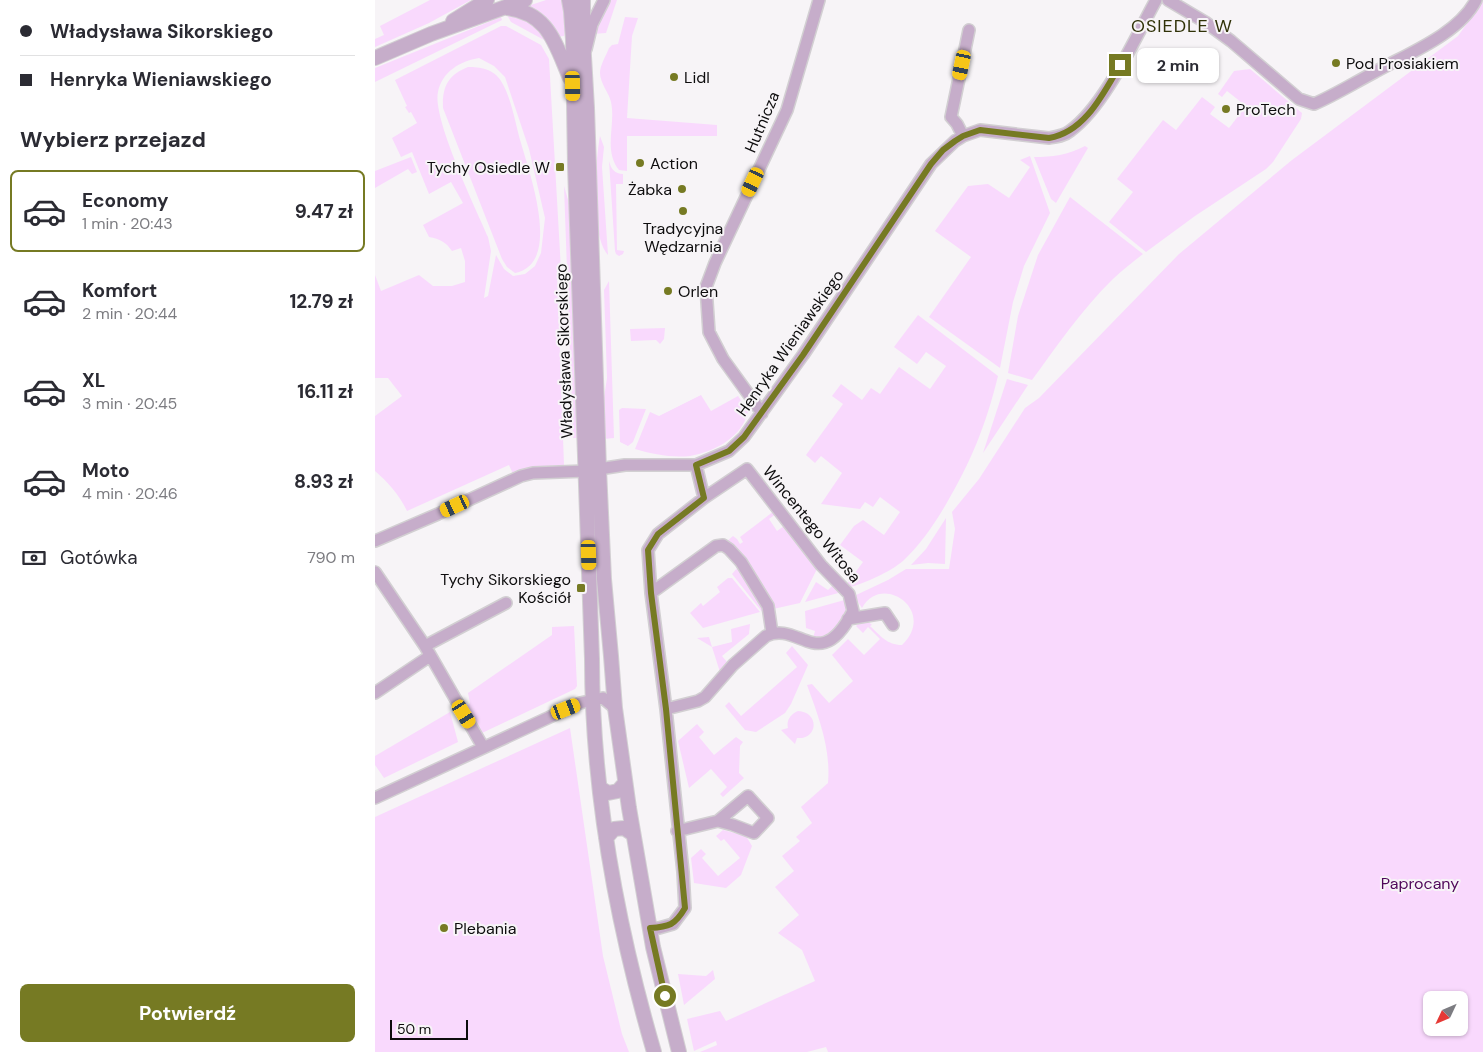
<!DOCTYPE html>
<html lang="pl">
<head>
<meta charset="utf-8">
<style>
  :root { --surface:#fff; --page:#f2f2f3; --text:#2b2b33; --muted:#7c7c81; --line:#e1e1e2; --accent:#767a23 }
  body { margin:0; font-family:"DM Sans",sans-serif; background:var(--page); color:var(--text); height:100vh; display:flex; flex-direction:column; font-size:19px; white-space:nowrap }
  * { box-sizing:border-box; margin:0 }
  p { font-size:16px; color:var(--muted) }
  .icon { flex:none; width:28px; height:28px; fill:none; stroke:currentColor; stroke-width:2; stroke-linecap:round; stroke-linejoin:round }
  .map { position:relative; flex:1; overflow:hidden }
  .drawer { display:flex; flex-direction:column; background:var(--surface); width:375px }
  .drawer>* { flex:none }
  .banner { display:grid; align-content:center; height:110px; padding:0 20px; background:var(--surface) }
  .needle { width:32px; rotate:226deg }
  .controls { position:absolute; left:1048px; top:991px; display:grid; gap:10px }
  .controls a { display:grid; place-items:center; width:45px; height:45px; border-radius:8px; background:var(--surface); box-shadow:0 1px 4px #0004; font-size:25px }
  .scale { position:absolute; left:15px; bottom:12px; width:78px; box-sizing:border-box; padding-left:5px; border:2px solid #0d0c0d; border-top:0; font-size:14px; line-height:18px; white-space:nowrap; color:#0d0c0d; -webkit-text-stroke:4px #f7f4f7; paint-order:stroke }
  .end { position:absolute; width:22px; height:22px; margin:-11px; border:6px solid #767a23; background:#fff; box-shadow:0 0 0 2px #fff }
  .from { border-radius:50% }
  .bubble { position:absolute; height:35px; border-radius:8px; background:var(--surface); box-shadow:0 1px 4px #0004; font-size:16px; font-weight:700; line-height:35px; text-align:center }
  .car { position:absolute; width:15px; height:30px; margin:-15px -8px; border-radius:6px; box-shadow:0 0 4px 1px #0007; background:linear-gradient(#f5c518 24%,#345 0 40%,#f5c518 0 76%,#345 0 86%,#f5c518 0) }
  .banner b { display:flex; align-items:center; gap:18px; height:48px; font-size:19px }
  .banner b+b { border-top:1px solid var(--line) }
  .banner i { width:12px; height:12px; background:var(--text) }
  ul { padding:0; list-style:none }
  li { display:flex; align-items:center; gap:15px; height:82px; margin:0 10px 8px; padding:0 10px; border:2px solid transparent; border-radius:8px }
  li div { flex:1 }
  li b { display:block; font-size:19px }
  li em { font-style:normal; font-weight:700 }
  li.selected { border-color:var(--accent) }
  li>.icon { width:45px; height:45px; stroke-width:1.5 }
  h2 { padding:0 20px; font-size:22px; line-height:60px }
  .pay { display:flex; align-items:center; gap:12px; height:55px; padding:0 20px; font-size:19px }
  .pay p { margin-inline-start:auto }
  .primary-button { display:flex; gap:10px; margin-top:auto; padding:10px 20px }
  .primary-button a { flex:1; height:58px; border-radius:8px; background:var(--accent); color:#fff; font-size:20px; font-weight:700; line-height:58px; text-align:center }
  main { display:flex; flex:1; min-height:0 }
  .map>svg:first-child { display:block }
  .green { fill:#f9d9fd; fill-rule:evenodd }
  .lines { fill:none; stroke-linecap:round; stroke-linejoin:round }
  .minor-casing { stroke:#d2cfd2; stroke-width:14 }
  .tertiary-casing { stroke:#d2cfd2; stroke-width:16 }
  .minor { stroke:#c6adca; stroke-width:11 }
  .tertiary { stroke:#c6adca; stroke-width:14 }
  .route { stroke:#767a23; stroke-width:6 }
  .poi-dot { fill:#767a23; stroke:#f7f4f7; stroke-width:2 }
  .labels { text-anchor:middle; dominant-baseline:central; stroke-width:4; stroke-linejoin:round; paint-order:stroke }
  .poi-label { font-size:16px; fill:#0d0c0d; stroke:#f7f4f7; text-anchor:start }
  .street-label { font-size:16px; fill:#0d0c0d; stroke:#f7f4f7 }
  .park-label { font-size:16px; fill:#4f0759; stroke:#f7f4f7 }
  .neighbourhood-label { font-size:18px; letter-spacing:1px; fill:#303208; stroke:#f7f4f7 }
</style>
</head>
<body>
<main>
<section class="drawer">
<div class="banner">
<b><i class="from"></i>Władysława Sikorskiego</b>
<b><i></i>Henryka Wieniawskiego</b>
</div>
<h2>Wybierz przejazd</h2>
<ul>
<li class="selected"><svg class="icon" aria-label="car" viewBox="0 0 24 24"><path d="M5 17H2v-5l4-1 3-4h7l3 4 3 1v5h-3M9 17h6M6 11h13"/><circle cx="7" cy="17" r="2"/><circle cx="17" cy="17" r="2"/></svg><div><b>Economy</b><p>1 min · 20:43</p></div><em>9.47 zł</em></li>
<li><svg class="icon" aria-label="car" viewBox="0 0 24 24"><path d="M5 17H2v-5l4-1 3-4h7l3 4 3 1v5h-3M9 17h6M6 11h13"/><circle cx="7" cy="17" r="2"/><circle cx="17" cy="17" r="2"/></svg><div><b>Komfort</b><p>2 min · 20:44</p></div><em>12.79 zł</em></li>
<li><svg class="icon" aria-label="car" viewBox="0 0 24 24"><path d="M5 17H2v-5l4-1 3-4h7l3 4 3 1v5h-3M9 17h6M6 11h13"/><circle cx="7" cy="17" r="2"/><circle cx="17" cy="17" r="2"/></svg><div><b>XL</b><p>3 min · 20:45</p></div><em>16.11 zł</em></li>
<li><svg class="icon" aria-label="car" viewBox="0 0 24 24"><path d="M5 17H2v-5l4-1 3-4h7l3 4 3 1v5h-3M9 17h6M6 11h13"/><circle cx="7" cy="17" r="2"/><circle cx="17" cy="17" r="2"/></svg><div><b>Moto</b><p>4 min · 20:46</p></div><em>8.93 zł</em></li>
</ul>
<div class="pay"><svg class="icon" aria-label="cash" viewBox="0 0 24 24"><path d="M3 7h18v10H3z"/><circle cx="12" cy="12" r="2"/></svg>Gotówka<p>790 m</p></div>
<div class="primary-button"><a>Potwierdź</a></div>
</section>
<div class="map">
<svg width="1108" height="1052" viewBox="0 0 1108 1052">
  <rect width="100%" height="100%" fill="#f7f4f7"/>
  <path class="green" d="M55 0H96L54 23 0 47V39L9 35 5 26Z
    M171 0H188L190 31 189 36 181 37 171 18 153 6Z
    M233 0H242L231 33 218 34Z
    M1108 1V1052H453L451 1047 432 1052H325L342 1045 341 1041 319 1051 312 1019 345 1011 351 1021 440 981 427 950 403 933 424 915 400 887 419 871 407 856 425 841 421 837 437 823 426 807 453 783C456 749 444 718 432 685L437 684 454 703 478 681 457 655 473 639 489 655 505 639 493 627 488 633 481 626 489 618 497 625 495 626C506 636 512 645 527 645 563 610 506 572 487 608L479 596 513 580 531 569H574L580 529 577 512 604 479 650 408 664 398 804 254 917 160 1083 36ZM1056 1000H1084V1028H1056Z
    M135 14 153 17 173 40 171 41 136 22 132 15Z
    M126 17 127 20 0 82V68Z
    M250 17 263 18 257 36 252 118 342 125V136H252V171L244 170C228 150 241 125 236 102 234 93 225 83 225 73 225 65 231 56 234 48L237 45 243 44Z
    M126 26H131L166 45 174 59 186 270 182 273 189 465 155 467 138 474 134 465 32 511C25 496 13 482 0 471V416L27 396 13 378H0V275L6 291 44 275 58 286H77L90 282V261L86 248 77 251C71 242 65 239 54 237L48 225 88 203 76 182 54 194 37 152 26 157 17 138 42 123 36 112 34 113 30 107 32 106 20 80ZM104 58 119 66 130 77 154 149 170 218 166 253 160 266 150 274 138 276 129 269 121 255 113 296 109 298 116 251 113 237C101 209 57 118 63 92 67 72 85 61 104 58Z
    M93 67C105 67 119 69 126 81 137 99 140 123 146 143 154 172 188 264 140 273L132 267 127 259 68 108C67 87 73 75 93 67Z
    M875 69 927 113 926 119 898 162 891 169 820 216 771 252 734 222 758 192 742 179 788 120 801 130 827 97 840 107 835 114 854 128 871 106 852 91 847 97 843 94 859 71Z
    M225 136 229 147 227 167 233 255C215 235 220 163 225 136Z
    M710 146 713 148 681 203 676 199 659 157C677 157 693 155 710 146Z
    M655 156 675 213 649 266 638 302 625 368 554 317 596 257 560 231 593 186 613 184 634 198 655 167 645 160Z
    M36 157 42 172 37 174 33 169 0 188V171Z
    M234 161C236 169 240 174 248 174V184H241L242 250 249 251 248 254 244 256 241 254 240 251Z
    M189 186 196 210 204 438H198Z
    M695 197 768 254C758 262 747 270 738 279 707 309 682 346 657 380L633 373 643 316 663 255Z
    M234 281 239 438 229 439 227 411 232 378 229 290Z
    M543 315 623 376C611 425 596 462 570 506 558 526 545 545 528 561 515 572 490 583 473 588L471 585 488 562 465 545 479 526 488 520 509 535 525 512 505 497 498 507 490 502 485 509 446 504 467 473 446 456 440 463 431 455 468 404 457 396 466 384 487 400 496 388 505 394 524 367 555 389 571 366 551 352 542 364 519 347Z
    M290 328 289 339 285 344 281 340 256 341 255 329Z
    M632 379 653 385 608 453Z
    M326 395 336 411 363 396 373 411C368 437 339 452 315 456 297 458 277 454 260 449L275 412 284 416Z
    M247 408 271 409 258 442 253 446 245 442 244 410Z
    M399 511 401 514 394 519 402 531 409 526 442 569 425 603 398 609 351 542 358 536 362 539 365 544 368 542 365 537Z
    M571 518 570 564 553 563 536 565 551 549Z
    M364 566 389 609 388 613 357 574Z
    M353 578H357L385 612 328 628 315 613 326 603 328 606 345 592 342 587Z
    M441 582 453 590 460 583 467 592 430 602Z
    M473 599C476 615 454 640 438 638L440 631 431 628 430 611Z
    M375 624 374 634 347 656 352 662 345 672 337 647 322 638 334 637 337 647 357 642 356 629Z
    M199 626 202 686 200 689 107 733 91 707 95 703 93 693 177 635V627Z
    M417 646 433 665 416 704 410 713 381 732 370 730 350 706 354 702 366 716 422 667 411 653Z
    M423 711C445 712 443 740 422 738L420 744 406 730 413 728C411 720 416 714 423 711Z
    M75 712 83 742 9 778 0 765V756Z
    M322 724 329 732 324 737 339 755 361 737 368 742 365 746 364 773 369 778 348 797 345 794 352 787 336 769 314 788 303 741Z
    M195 728 228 956 247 1034 254 1052H0V817Z
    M348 830 371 836 377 846 366 875 351 888 319 883 316 858 326 849 331 854 327 858 343 876 365 858 349 839 346 841 341 836Z
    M338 970 340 979 309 1005 303 974 331 976Z"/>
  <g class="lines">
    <defs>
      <path id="minor" d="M793 0 830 22 856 41 924 99 939 104C960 95 979 83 1000 72 1032 54 1084 34 1101 0
        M211 49 217 24 229 0
        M588 136 582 124 576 117 594 30
        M387 413 348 359 334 332 331 287 340 263 412 110 444 0
        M0 541 63 514 146 476 158 473 211 471 250 465H321L354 451 369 437 428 355 556 164 580 141 588 136 605 130 674 138C681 137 689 136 695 131 730 106 760 38 781 0
        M0 572 50 646 108 747
        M276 593 341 546 348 545 354 549 366 562 393 606 397 633
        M473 619 510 613 518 625
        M50 646 131 603
        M0 693 55 656
        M291 709 323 701 330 697 358 665 391 636C424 620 445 676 478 611L474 594 446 565 372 469 329 498
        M0 798 205 703 228 698 240 708
        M302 831 343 821 358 825 379 833 393 818 373 796 343 821
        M275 928H284L298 924 310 908 308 872 291 709 276 593 273 550 283 534 329 498 321 465"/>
      <path id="tertiary" d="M194 0 196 11 198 40 200 166 217 659C217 792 242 925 279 1052
        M208 0V39L212 108 224 469 229 579 236 656 240 708 254 808 278 947 304 1052
        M132 8C174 13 180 44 195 78
        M78 21 112 0
        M0 58 56 34 150 0
        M225 788 233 793 243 791 250 783
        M231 838 239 829 249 828 258 834"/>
    </defs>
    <use href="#minor" class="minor-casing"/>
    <use href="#tertiary" class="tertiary-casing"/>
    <use href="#minor" class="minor"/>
    <use href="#tertiary" class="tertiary"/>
  </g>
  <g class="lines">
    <path class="route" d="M290 996 275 928C294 927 300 925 310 908L291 709 276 593 273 550 283 534 329 498 321 465 354 451 369 437 428 355 556 164 568 150 580 141 588 136 605 130 674 138C710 132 728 94 745 65"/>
  </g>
  <g class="poi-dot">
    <circle cx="961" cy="63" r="5"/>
    <circle cx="299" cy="77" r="5"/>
    <circle cx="851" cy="109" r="5"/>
    <circle cx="265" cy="163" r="5"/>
    <rect x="180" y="162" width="10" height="10" rx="2.5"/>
    <circle cx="307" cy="189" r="5"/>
    <circle cx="308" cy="211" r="5"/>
    <circle cx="293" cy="291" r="5"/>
    <rect x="201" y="583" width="10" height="10" rx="2.5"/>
    <circle cx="69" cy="928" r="5"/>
  </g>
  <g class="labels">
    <g class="poi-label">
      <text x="971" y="63">Pod Prosiakiem</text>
      <text x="309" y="77">Lidl</text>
      <text x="861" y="109">ProTech</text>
      <text x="275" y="163">Action</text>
      <text x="175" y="167" text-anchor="end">Tychy Osiedle W</text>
      <text x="297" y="189" text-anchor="end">Żabka</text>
      <text x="308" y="228" text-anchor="middle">Tradycyjna<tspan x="308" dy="18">Wędzarnia</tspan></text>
      <text x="303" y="291">Orlen</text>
      <text x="196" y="579" text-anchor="end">Tychy Sikorskiego<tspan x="196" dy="18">Kościół</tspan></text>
      <text x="79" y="928">Plebania</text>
    </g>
    <g class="street-label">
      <text transform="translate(387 122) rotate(-67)">Hutnicza</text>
      <text transform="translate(415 343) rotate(-55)">Henryka Wieniawskiego</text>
      <text transform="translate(189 351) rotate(-92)">Władysława Sikorskiego</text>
      <text transform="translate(437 524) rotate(51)">Wincentego Witosa</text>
    </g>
    <g class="park-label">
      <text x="1045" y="883">Paprocany</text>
    </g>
    <g class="neighbourhood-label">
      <text x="807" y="26">OSIEDLE W</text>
    </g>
  </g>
</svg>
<div class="controls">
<a><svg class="needle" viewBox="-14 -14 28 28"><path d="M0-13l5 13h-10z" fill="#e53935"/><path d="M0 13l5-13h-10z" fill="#7c7c81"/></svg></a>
</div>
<div class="scale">50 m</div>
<i class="end from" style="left:290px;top:996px"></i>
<i class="end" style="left:745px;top:65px"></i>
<div class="bubble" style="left:762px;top:48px;width:82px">2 min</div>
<i class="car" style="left:587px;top:65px;rotate:192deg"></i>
<i class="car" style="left:198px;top:86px;rotate:179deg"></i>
<i class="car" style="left:378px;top:182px;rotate:205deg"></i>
<i class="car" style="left:80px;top:506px;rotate:245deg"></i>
<i class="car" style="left:214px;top:555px;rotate:178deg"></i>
<i class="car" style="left:191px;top:709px;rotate:69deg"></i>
<i class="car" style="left:89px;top:714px;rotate:148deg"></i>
</div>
</main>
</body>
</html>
